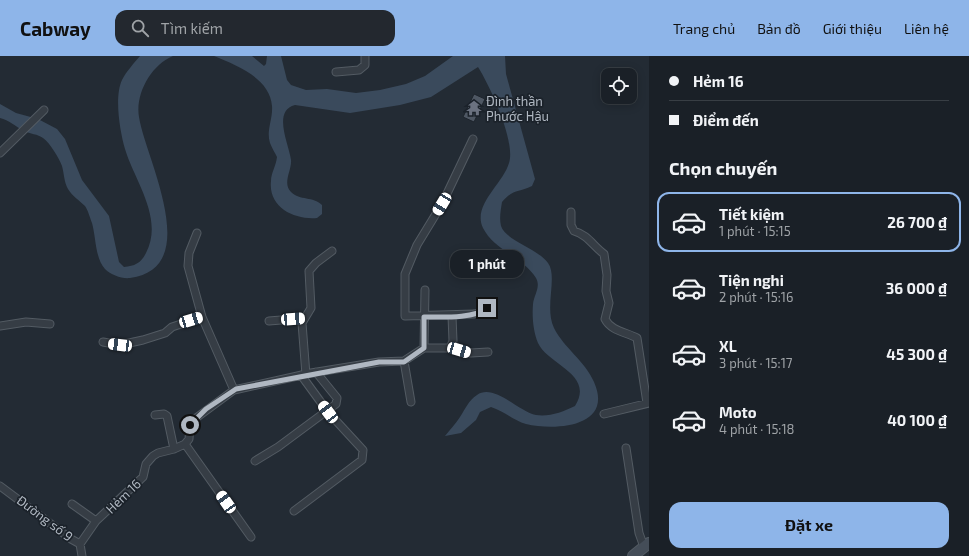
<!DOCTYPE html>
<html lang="vi">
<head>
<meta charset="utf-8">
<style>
  :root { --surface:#1a2027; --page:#23282f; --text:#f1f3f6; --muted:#9fa3a7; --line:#383e44; --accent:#8eb5e9 }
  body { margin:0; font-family:"Exo 2",sans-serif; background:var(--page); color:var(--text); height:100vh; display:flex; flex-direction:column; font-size:15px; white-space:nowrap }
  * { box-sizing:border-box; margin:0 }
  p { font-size:13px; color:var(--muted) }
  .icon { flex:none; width:22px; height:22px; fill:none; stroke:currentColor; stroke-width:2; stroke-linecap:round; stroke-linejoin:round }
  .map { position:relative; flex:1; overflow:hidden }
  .drawer { display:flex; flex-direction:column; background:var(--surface); width:320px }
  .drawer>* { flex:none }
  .guide { display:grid; align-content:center; height:88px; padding:0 20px; background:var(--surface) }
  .fabs { position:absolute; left:601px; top:12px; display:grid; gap:8px }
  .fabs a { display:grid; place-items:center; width:36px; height:36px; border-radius:8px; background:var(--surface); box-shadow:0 2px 10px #0003,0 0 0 1px var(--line); font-size:20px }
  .end { position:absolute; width:18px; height:18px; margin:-9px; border:5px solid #b0b8c2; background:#111; box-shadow:0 0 0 2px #111 }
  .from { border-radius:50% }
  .bubble { position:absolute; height:28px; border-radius:12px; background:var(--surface); box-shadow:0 2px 10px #0003,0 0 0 1px var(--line); font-size:13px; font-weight:700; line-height:28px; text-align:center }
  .car { position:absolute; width:12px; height:24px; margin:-12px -6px; border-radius:5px; box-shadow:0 0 3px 1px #0007; background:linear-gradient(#fff 24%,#345 0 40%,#fff 0 76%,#345 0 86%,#fff 0) }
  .guide b { display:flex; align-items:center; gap:14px; height:38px; font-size:15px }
  .guide b+b { border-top:1px solid var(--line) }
  .guide i { width:10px; height:10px; background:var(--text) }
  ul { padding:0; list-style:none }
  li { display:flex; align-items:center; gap:12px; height:60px; margin:0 8px 6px; padding:0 12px; border:2px solid transparent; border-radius:12px }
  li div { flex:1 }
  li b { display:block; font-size:15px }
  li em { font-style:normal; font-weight:700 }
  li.active { border-color:var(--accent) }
  li>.icon { width:36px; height:36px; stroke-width:1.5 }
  h2 { padding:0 20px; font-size:18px; line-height:48px }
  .action { display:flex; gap:8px; margin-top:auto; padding:8px 20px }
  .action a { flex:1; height:46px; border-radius:12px; background:var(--accent); color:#111; font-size:16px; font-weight:700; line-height:46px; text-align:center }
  header { display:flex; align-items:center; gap:24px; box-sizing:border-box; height:56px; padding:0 20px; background:var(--accent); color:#111 }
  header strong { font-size:19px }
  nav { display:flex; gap:22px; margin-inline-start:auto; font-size:14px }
  .search { width:280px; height:36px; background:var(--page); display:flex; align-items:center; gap:10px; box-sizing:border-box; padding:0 14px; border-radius:12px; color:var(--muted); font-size:15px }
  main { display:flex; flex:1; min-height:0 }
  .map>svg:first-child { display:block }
  .water { fill:#3a4a5c }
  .building { fill:#4e5763; stroke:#1d242c }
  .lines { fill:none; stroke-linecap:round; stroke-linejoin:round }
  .street-casing { stroke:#535b63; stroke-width:9 }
  .secondary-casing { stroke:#535b63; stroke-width:12 }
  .street { stroke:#363d45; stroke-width:7 }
  .secondary { stroke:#444d58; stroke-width:10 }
  .route { stroke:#b0b8c2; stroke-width:5 }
  .labels { text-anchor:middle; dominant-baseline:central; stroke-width:3.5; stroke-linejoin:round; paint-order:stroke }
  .poi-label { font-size:13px; fill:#b0b8c2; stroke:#1b222a; text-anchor:start }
  .street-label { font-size:13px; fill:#b0b8c2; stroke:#1b222a }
</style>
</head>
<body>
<header>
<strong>Cabway</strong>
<div class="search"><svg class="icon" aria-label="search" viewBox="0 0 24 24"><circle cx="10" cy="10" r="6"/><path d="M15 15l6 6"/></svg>Tìm kiếm</div>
<nav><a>Trang chủ</a><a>Bản đồ</a><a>Giới thiệu</a><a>Liên hệ</a></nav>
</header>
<main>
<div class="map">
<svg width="649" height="500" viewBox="0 0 649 500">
  <rect width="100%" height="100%" fill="#232b34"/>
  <path class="water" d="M140 0H173C151 9 135 38 139 61 145 101 205 212 130 222 122 223 111 219 105 213 95 202 96 181 92 167 90 162 88 154 85 150 79 144 73 141 68 133 64 126 64 117 62 110 59 102 50 87 43 82 38 78 30 78 24 75 15 70 9 64 0 62V48L16 57 38 63 57 73 65 83 82 124 109 160 119 206 124 211C135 210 141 207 146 197 164 162 135 126 125 93 120 76 114 41 122 24 126 16 134 7 140 0Z
    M214 0H252L264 10 266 8 267 0H281L287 24 291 29 306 34 327 33 356 37 380 34 406 28 425 20 453 0H505L506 18 535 123 532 130C518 137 514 132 502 146 501 153 499 162 501 170 506 185 537 192 548 207 558 221 544 251 554 272 564 292 585 305 594 326 614 371 556 375 526 368 514 365 504 355 491 351L480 356 476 364 461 377 445 380C450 374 456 367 460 361 466 352 468 345 477 339 494 327 519 356 536 359 549 361 563 356 575 350 595 318 548 309 538 287 533 275 532 260 533 248 534 239 541 231 536 222 523 201 494 194 483 172 472 149 503 128 509 107 516 86 490 30 478 11L431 41 400 49 350 57 295 49C272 55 289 88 291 104 292 114 282 127 291 136 300 145 313 140 322 149V158L317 162C295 164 268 152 271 125 271 117 276 110 277 101 275 97 272 92 270 87 266 75 273 63 272 50 270 22 236 9 214 0Z"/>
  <path class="building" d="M474 38 485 43 474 66 463 61Z"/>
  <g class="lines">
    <defs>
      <path id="street" d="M336 16 359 14 365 9V0
        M473 83 442 148 417 189 405 218V260L474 258 482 256 487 252
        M0 97 44 54
        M571 156V169L574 175C588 179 593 190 604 198L607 219 606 235 609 247 605 263C611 275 626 276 637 282L647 347
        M197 177 189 197 188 210 202 261
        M269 265 305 262
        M0 270 26 266 50 268
        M103 286 120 289 143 284 165 277 172 271 202 261 234 334
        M424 292 425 234
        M450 292 453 285 452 260
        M404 305 411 346
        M306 319 302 267 311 252 309 215 316 207 332 195
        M604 358 649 347
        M155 359 164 358 167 360 174 393
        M185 388 251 481
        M626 392 639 477 644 491
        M255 405 278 391 336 348 337 342 316 316
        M0 430 71 483 80 488
        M72 448 96 465
        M294 455 362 404 363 394 328 356 301 319
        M80 488 96 465 143 421 146 408 153 400 158 397 174 393 185 388 189 383 190 369 196 362 234 334 311 317 379 306 404 305 424 292H450L471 297 488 296
        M80 488 82 500"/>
      <path id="secondary" d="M633 500 649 487"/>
    </defs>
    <use href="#street" class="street-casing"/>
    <use href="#secondary" class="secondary-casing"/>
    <use href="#street" class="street"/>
    <use href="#secondary" class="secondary"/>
  </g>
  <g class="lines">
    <path class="route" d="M190 369 206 353 236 333 379 306H404L424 292V261C441 261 474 263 487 252"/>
  </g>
  <defs>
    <symbol id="temple-bare" viewBox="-9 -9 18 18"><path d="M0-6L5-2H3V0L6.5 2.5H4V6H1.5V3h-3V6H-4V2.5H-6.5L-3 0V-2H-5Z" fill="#6b7280" stroke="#1b222a" stroke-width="2.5" paint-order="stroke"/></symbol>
  </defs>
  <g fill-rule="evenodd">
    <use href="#temple-bare" x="463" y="41" width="22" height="22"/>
  </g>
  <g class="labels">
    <g class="poi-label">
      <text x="486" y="45">Đình thần<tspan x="486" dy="15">Phước Hậu</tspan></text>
    </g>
    <g class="street-label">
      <text transform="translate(123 440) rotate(-44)">Hẻm 16</text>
      <text transform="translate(45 462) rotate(37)">Đường số 9</text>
    </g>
  </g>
</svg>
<div class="fabs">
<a><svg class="icon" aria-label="locate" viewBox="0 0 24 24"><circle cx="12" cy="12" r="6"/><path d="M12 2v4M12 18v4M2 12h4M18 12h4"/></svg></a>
</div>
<i class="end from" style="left:190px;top:369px"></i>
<i class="end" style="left:487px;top:252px"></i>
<div class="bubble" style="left:450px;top:194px;width:74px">1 phút</div>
<i class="car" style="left:442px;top:148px;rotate:211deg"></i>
<i class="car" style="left:293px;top:263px;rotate:86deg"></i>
<i class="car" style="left:191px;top:264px;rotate:73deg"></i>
<i class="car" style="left:120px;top:289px;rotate:277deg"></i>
<i class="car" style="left:459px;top:294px;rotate:106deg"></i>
<i class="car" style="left:328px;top:356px;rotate:323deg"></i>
<i class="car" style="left:226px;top:446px;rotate:325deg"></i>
</div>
<section class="drawer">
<div class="guide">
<b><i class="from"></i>Hẻm 16</b>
<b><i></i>Điểm đến</b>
</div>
<h2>Chọn chuyến</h2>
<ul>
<li class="active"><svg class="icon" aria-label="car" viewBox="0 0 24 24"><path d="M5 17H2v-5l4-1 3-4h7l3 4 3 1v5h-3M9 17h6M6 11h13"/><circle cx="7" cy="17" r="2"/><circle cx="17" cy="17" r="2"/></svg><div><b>Tiết kiệm</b><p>1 phút · 15:15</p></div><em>26 700 ₫</em></li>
<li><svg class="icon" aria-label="car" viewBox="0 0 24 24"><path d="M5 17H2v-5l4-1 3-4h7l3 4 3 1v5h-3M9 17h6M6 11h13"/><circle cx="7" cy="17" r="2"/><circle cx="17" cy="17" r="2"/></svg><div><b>Tiện nghi</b><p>2 phút · 15:16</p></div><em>36 000 ₫</em></li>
<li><svg class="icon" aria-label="car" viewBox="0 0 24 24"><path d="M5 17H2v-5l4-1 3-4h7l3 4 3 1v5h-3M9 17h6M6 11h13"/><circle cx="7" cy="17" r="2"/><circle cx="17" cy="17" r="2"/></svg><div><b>XL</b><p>3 phút · 15:17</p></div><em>45 300 ₫</em></li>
<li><svg class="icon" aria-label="car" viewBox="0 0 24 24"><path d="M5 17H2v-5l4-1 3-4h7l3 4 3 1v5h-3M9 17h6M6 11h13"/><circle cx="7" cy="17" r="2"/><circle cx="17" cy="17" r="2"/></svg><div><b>Moto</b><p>4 phút · 15:18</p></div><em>40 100 ₫</em></li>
</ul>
<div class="action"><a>Đặt xe</a></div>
</section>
</main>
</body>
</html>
